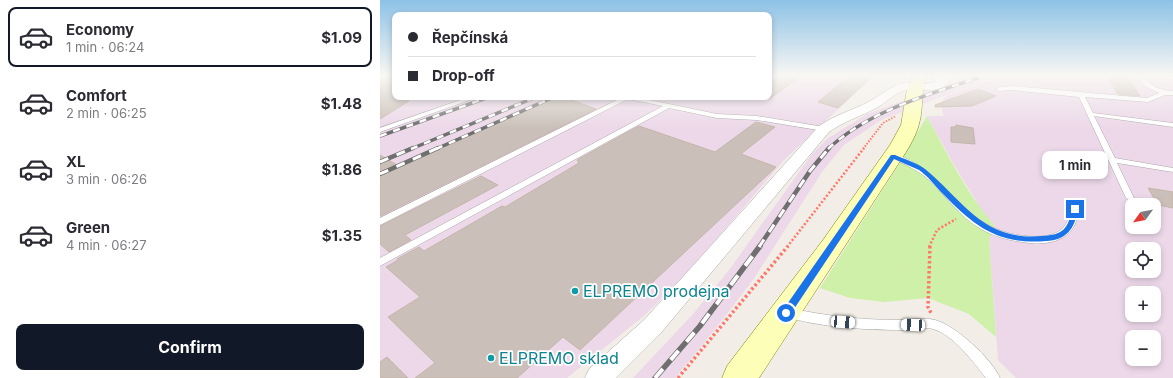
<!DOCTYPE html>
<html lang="en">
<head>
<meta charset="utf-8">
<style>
  :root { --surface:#fff; --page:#f7f7f7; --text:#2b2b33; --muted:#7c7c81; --line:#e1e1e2; --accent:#111827 }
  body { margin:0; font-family:Inter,sans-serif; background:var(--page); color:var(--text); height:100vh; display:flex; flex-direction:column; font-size:15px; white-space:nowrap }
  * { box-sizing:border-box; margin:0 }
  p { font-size:13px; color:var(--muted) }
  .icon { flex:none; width:22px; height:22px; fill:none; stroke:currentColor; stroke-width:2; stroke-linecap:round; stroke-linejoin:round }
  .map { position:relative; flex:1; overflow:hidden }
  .side { display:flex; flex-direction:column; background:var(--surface); width:380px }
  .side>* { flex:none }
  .banner { position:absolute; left:12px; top:12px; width:380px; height:88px; border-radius:8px; box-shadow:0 2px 6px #0003; display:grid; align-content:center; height:88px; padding:0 16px; background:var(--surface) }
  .needle { width:26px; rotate:237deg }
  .controls { position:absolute; left:745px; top:198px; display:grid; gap:8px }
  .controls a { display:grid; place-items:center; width:36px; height:36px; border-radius:8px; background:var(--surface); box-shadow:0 2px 6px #0003; font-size:20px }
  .end { position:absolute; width:18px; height:18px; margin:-9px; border:5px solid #1a73e8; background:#fff; box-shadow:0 0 0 2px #fff }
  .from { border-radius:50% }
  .bubble { position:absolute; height:28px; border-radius:8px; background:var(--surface); box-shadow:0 2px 6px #0003; font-size:13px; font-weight:700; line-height:28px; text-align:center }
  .car { position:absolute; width:12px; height:24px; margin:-12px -6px; border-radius:5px; box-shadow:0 0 3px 1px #0007; background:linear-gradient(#fff 24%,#345 0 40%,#fff 0 76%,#345 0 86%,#fff 0) }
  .banner b { display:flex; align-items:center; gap:14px; height:38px; font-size:15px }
  .banner b+b { border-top:1px solid var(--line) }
  .banner i { width:10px; height:10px; background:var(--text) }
  ul { padding:7px 0 0; list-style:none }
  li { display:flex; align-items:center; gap:12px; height:60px; margin:0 8px 6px; padding:0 8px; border:2px solid transparent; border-radius:8px }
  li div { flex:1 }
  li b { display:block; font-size:15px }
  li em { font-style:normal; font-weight:700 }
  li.current { border-color:var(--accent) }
  li>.icon { width:36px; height:36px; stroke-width:1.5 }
  .action { display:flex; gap:8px; margin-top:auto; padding:8px 16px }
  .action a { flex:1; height:46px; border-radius:8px; background:var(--accent); color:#fff; font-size:16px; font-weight:700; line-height:46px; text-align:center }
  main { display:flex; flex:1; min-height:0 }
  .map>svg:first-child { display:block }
  .industrial { fill:#ecd8e9; fill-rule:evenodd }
  .grass { fill:#cef0a9 }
  .building { fill:#cbc0b9; stroke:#c5b4a8 }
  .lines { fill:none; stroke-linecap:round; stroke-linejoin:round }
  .lane-casing { stroke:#a8a8a8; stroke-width:1 }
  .street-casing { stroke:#a8a8a8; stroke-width:1 }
  .secondary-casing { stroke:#768000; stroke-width:1 }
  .path-far2 { stroke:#ff766b; stroke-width:2; stroke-dasharray:1.5 1.5; stroke-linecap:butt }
  .path-far1 { stroke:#ff766b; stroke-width:2.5; stroke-dasharray:2 2; stroke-linecap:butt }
  .path { stroke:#ff766b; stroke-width:3.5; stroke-dasharray:2.5 2.5; stroke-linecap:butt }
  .lane { fill:#fff; fill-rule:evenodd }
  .street { fill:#fff; fill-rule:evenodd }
  .secondary { fill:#fdffb8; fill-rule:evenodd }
  .rail-far2-casing { stroke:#6f6f6f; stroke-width:3.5 }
  .rail-far1-casing { stroke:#6f6f6f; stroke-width:4.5 }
  .rail-casing { stroke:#6f6f6f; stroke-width:5.5 }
  .rail-far2 { stroke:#fff; stroke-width:2.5; stroke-dasharray:7; stroke-linecap:butt }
  .rail-far1 { stroke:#fff; stroke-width:3; stroke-dasharray:9; stroke-linecap:butt }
  .rail { stroke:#fff; stroke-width:4; stroke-dasharray:12; stroke-linecap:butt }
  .route { fill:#1a73e8 }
  .culture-dot { fill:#0f9aa8; stroke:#fff; stroke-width:1.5 }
  .labels { text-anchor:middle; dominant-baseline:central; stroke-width:3.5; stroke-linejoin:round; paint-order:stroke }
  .near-culture-label { font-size:16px; fill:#0d838f; stroke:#fff; text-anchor:start }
</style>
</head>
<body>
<main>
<section class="side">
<ul>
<li class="current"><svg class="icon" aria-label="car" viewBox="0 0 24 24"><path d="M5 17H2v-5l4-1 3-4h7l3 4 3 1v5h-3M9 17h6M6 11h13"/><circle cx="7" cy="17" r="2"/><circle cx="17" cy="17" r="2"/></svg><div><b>Economy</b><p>1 min · 06:24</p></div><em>$1.09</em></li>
<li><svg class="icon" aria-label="car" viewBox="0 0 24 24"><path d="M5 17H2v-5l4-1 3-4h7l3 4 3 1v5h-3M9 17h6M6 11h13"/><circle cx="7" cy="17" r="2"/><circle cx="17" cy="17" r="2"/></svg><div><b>Comfort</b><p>2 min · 06:25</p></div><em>$1.48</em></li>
<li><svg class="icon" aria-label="car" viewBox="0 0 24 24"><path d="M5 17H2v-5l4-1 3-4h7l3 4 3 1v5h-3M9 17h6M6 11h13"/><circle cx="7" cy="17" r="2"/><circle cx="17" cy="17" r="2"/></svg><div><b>XL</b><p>3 min · 06:26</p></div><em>$1.86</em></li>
<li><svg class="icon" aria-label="car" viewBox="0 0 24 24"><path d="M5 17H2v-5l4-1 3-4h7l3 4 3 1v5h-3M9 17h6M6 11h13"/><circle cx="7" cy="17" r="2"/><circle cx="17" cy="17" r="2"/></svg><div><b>Green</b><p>4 min · 06:27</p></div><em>$1.35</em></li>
</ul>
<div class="action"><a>Confirm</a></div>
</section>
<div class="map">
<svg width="793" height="378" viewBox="0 0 793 378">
  <rect width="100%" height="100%" fill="#f2eee7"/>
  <path class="industrial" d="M0 75H15V97H389V75H495L404 160 311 269 265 315 187 378H0Z
    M593 75H619L501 120 464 145 442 172 373 280 336 328 295 378H253L312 315 349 270 432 154 447 139 487 114Z
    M621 75H793V378H636L618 360 609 239 615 226 604 214 573 163 547 116H564L562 111 563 99 566 96ZM752 205H774V227H752ZM752 249H774V271H752ZM752 293H774V315H752ZM752 337H774V359H752Z"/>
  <path class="grass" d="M547 116C567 154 587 194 615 226L609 239 616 337 589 314 548 298 504 302 470 298 440 288 518 166Z"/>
  <path class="building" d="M0 75H15V100L29 101 0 119Z
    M389 75H423L389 99Z
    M471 75H494L458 108 438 102Z
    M727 75H746L760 96 738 94Z
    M598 89 616 96 592 106 555 107V105Z
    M177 97H183L216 109 0 216V155L19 166Z
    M376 122 395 127 361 154 396 167 200 350 183 337 137 378H35L55 363 8 317 40 297 6 267 18 260 17 259 39 247 44 251 122 206 125 207 199 163 197 160 259 126 335 152Z
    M576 125 593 128 595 144 571 142V127H575Z
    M101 176 118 185 25 235 31 240 9 252 0 244V226Z
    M768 188 793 192V208L778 205Z
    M7 357 28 378H0V362Z"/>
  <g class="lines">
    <defs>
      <path id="lane" d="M759 77H763C771 86 781 91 793 91V95H785L768 102 705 97 713 113 793 123V127L714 116 735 158 793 168V172L737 163 754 198 750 201 746 198 699 97 632 90 619 91 616 89 619 87 632 86 767 98 779 93 765 86 758 78Z
        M89 97H98L0 132V128Z
        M243 97H255L337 114 377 116 444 127 447 129 444 131 377 120 337 118 289 108 0 266V258L283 106 248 99 0 225V218Z
        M510 154C516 154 520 156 525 158 559 173 576 208 608 225 624 234 646 238 664 236 681 234 688 226 691 209L695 206 699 209C697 225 691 235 675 241 665 244 653 244 642 242 628 240 613 236 601 229 580 217 567 197 550 181 538 170 525 164 510 158L509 156Z
        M409 308C445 316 482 320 519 320 531 320 543 317 555 320 575 325 612 359 620 378H606C593 362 574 335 553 329 543 326 530 330 520 330 487 330 435 327 405 316L404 313 405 310Z"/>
      <path id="street" d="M551 75H564L570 80C558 97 541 86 524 91 515 93 507 102 498 107 482 116 464 121 449 132L280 334 236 378H205L209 369 264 320 439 126C455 115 473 110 490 101 500 96 508 88 519 84 532 81 545 87 556 81Z"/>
      <path id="secondary" d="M533 75H547C540 91 544 108 539 124 535 140 524 155 515 169L379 378H342L347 366 443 240 510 145 521 125 527 89Z"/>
    </defs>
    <use href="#lane" class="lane-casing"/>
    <use href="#street" class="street-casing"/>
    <use href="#secondary" class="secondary-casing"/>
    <path class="path-far2" d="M483 149 503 123 516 116"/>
    <path class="path-far1" d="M407 247 484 148
      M549 247 557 230 576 219"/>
    <path class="path" d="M550 246 548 307 551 313
      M298 378 408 246"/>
    <use href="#lane" class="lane"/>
    <use href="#street" class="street"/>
    <use href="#secondary" class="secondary"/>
    <defs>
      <path id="rail-far2" d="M0 136 109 97
        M31 149 156 97
        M56 149 174 97
        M448 149C491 109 552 94 606 75"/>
      <path id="rail-far1" d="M0 162 33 148
        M0 174 58 148
        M379 247 430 171 449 148"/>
      <path id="rail" d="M275 378 320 326 380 246"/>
    </defs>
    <use href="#rail-far2" class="rail-far2-casing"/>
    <use href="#rail-far1" class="rail-far1-casing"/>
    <use href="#rail" class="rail-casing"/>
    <use href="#rail-far2" class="rail-far2"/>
    <use href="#rail-far1" class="rail-far1"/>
    <use href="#rail" class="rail"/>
  </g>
  <linearGradient id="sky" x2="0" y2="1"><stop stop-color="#8dc2e6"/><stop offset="0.59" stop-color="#f9f7f4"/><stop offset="1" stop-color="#f9f7f4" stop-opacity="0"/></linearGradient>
  <rect width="793" height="128" fill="url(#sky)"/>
  <path class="route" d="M511 155H515C524 159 537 163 545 169 585 202 602 241 662 236 683 235 688 229 692 209L695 207 698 209C695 229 686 240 666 241 618 245 594 226 563 194 555 186 548 176 539 170 531 166 522 163 514 159L410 315H403V310Z"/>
  <g class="culture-dot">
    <circle cx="195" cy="291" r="4"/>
    <circle cx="111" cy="358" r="4"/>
  </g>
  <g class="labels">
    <g class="near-culture-label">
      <text x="203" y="291">ELPREMO prodejna</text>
      <text x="119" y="358">ELPREMO sklad</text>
    </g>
  </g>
</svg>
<div class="controls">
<a><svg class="needle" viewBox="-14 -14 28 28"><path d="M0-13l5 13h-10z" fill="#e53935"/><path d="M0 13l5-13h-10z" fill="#7c7c81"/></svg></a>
<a><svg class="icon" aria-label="locate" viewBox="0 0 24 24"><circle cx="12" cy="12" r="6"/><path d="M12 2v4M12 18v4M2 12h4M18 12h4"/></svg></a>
<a>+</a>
<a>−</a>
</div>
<i class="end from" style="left:406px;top:313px"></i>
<i class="end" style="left:695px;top:209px"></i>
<div class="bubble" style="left:662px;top:151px;width:66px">1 min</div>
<i class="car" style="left:463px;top:322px;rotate:94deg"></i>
<i class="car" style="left:533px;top:325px;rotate:273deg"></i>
<div class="banner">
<b><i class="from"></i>Řepčínská</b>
<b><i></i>Drop-off</b>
</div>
</div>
</main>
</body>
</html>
